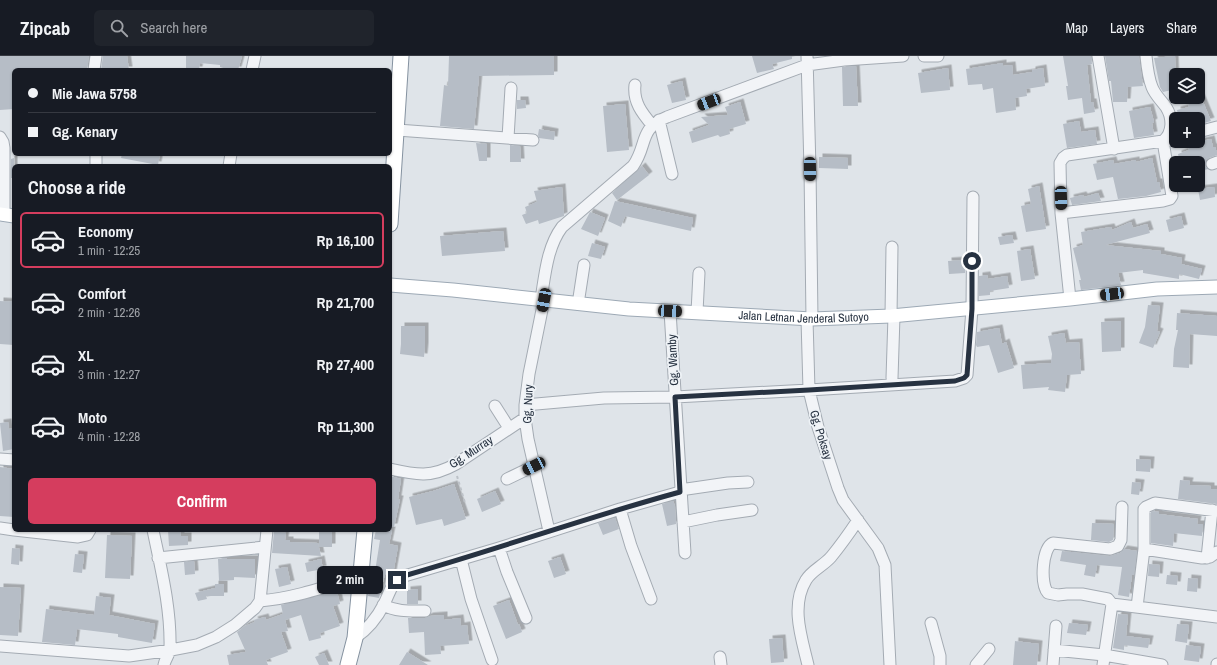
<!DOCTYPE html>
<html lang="en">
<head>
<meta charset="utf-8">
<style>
  :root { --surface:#171b24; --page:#20242c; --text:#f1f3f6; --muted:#9ea1a6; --line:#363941; --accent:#d53d5e }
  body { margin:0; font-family:"Archivo Narrow",sans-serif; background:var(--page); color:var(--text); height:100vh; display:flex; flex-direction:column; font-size:15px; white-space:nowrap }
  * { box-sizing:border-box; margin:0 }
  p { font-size:13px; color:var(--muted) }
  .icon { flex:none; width:22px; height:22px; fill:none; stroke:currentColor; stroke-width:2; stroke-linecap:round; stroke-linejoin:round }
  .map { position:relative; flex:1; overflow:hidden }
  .side { position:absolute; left:12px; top:108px; width:380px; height:368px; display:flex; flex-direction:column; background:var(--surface); border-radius:6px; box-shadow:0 1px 3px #0004 }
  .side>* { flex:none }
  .banner { position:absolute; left:12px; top:12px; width:380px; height:88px; border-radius:6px; box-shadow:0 1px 3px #0004; display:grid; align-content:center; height:88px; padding:0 16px; background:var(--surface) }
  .fabs { position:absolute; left:1169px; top:12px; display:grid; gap:8px }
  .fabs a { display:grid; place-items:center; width:36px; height:36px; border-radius:6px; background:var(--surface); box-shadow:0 1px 3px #0004; font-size:20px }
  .end { position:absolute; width:18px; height:18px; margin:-9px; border:5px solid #273241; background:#fff; box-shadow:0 0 0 2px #fff }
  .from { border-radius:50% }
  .bubble { position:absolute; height:28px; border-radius:6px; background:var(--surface); box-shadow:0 1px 3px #0004; font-size:13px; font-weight:700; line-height:28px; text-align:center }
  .car { position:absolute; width:12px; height:24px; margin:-12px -6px; border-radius:5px; box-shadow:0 0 3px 1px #0007; background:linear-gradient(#222 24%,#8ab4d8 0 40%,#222 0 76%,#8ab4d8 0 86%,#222 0) }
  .banner b { display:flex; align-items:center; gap:14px; height:38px; font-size:15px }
  .banner b+b { border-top:1px solid var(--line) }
  .banner i { width:10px; height:10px; background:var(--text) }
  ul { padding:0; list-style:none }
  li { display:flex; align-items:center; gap:12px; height:56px; margin:0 8px 6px; padding:0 8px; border:2px solid transparent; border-radius:6px }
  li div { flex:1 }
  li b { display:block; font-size:15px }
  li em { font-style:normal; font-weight:700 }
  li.selected { border-color:var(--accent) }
  li>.icon { width:36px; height:36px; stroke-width:1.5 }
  h2 { padding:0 16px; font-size:18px; line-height:48px }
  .action { display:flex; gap:8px; margin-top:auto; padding:8px 16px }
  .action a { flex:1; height:46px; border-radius:6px; background:var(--accent); color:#fff; font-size:16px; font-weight:700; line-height:46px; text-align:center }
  header { display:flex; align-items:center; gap:24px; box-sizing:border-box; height:56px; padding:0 20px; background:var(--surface); border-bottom:1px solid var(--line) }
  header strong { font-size:19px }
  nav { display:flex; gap:22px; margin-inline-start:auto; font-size:14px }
  .search { width:280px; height:36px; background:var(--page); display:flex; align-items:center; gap:10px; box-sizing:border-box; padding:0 14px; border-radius:6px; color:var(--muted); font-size:15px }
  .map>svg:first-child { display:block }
  .building { fill:#b6bdc6; filter:url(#shadow) }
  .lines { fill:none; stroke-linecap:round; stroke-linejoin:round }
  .minor-casing { stroke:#a4abb3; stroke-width:13 }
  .major-casing { stroke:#9da9b5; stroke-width:15 }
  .highway-casing { stroke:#8592a0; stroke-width:17 }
  .path { stroke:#bdc2c8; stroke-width:2; stroke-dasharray:3 3; stroke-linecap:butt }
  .minor { stroke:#f2f4f7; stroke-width:11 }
  .major { stroke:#fff; stroke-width:13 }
  .highway { stroke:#fff; stroke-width:15 }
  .route { stroke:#273241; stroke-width:5 }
  .labels { text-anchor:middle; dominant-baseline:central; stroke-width:3.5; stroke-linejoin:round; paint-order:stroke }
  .street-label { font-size:12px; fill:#273241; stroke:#eef2f6 }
</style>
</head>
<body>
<header>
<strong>Zipcab</strong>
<div class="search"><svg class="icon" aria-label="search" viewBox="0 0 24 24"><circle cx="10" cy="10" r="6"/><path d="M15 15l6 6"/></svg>Search here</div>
<nav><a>Map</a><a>Layers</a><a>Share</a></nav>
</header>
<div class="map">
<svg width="1217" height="609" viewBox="0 0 1217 609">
  <defs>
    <filter id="shadow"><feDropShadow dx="3.5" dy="-3.5" stdDeviation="0" flood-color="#0004"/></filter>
  </defs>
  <rect width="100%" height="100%" fill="#dfe4e9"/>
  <path class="building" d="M0 0H89L87 14H14V53L0 54Z
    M103 0H127L129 14H101Z
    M186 0H242L238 14H230L220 11V9L200 7 199 14H186Z
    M449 0H554V19L479 20 474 73 440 70 444 29 448 30Z
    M752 0H792V3L772 8 774 13 757 17Z
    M1063 0H1091L1092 8 1087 9 1091 46H1093L1095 56 1084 58 1082 42 1068 44 1066 30H1068Z
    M1105 0H1139L1143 30 1128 31 1127 46H1113L1111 25H1109Z
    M1175 0 1176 33 1163 36 1160 31 1154 2Z
    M1003 7V10L1012 9 1013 19 1032 16V14L1043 12 1045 30 1026 33 1027 40 1015 42 1016 54 996 57 993 32 983 34 982 28 968 29 966 13Z
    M856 10 858 50H843L842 11Z
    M948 12 950 34 921 37 918 17Z
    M682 25 686 44 672 47 667 29Z
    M1187 41H1201L1211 65 1201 68 1198 63H1179L1177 54 1189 51Z
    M517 44H525L526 52 517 53Z
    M740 46 746 68 729 73 730 78 720 81 718 79 692 87 689 76 709 69 701 61 728 59 725 51Z
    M625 48 629 94 607 96 603 50Z
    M1150 51 1154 66 1152 67 1154 79 1134 82 1129 55Z
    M1079 65 1081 76 1095 74 1097 88 1067 92 1063 68Z
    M539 73 555 76 554 84 539 82 538 79Z
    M1211 83 1213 91H1215L1216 94H1217V99L1209 102 1206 104 1205 110 1208 113 1198 116V107H1180L1178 98 1189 94 1188 88Z
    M476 87 487 88V105H479Z
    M510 89 520 90 521 106H510Z
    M122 98H160L158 109 121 102Z
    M819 101 848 102V113L819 112Z
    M14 102V122H11V103Z
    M1152 102 1157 126H1159L1161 136 1146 140 1118 143 1113 121 1097 124 1093 108 1113 104 1114 108 1136 104V106Z
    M642 110 649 119 617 144 612 137Z
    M1039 130 1046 173 1026 176 1021 150 1031 148 1028 133Z
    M562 131 564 160 539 168 538 164 526 168 522 159 527 157 525 151 537 146 534 135Z
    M1214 131 1215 141 1200 144 1198 133Z
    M1098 137 1101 145 1072 149 1070 142 1083 139 1084 141Z
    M615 145 693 162 691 175 625 160 621 171 608 165Z
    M590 156 605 162 598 180 581 173Z
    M1181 160 1184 172 1169 176 1166 164Z
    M1131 166 1133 172 1147 168 1150 177 1105 189 1161 195V198L1182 202 1181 208 1202 213 1199 223 1179 218V223L1143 217V214L1118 217 1121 229 1081 234 1079 224H1081L1073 192 1083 189 1081 176 1111 171 1112 174Z
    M503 175 505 195 442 200 440 180Z
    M1012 179 1014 187 1000 189 998 181Z
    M592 187 605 191 601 203 588 200Z
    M1030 193 1035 223 1021 225 1017 195Z
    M965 204V217L949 218 948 205Z
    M987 219 988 223 1007 220 1009 232 990 235V239L979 240V220Z
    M0 245 14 246V289L0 288Z
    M1148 249 1160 250 1157 275 1160 276 1153 292 1139 287 1145 271Z
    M1177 257 1217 260V280L1190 278 1189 312 1173 311 1174 293 1178 274H1176Z
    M1121 265V295L1102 296 1101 266Z
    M401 270H425V290L424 301 400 298 401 288Z
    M999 272 1002 288 1006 286 1014 312 998 317 989 289 977 291 976 289 977 276Z
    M1064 277 1066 287 1079 286 1081 318 1067 319 1065 336 1048 334 1049 331 1023 333 1021 309 1051 307 1052 298 1048 280Z
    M8 366 9 373 14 372V393L3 395 0 367Z
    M1136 403 1151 404 1150 416 1136 415Z
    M0 411 14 413V461L0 460Z
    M390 420 401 423 398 443H400L394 471H390Z
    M1180 424 1190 425 1189 429 1211 430V433H1217V448L1178 443Z
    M1132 426 1141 427 1139 439 1131 438Z
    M454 428 466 463 444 470 442 463 416 469 409 441 433 435Z
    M495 435 501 448 482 456 477 443Z
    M673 445 675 450 676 468 667 470 662 448Z
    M1153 455 1159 456V458L1198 463 1197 468H1203L1202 480 1174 477 1173 490 1151 487V456Z
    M615 462 619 473 603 479 598 467Z
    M1092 467 1114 468 1113 484 1109 486 1091 484Z
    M168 474H180L181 480H188V489L169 490Z
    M319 474H332V491H319Z
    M376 474H392L389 488 398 490 393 518 392 519 385 518 379 542 368 540 370 527 373 528 380 484 374 483Z
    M274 475 286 477 285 484H290V486L318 487 321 500 272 497Z
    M107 479 132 480 130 523 105 522Z
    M12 492 20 493 19 509 11 508Z
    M1124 493 1137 495 1134 519H1132L1129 541 1118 539 1122 511 1097 509 1095 521 1084 519 1086 509 1060 505 1062 495 1110 500 1120 497Z
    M75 498 84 499 82 517 73 516Z
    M560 501 566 518 554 522 548 505Z
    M227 502V503H255V522L234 521V524L219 525 218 503Z
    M321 503 323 513 307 516 305 507Z
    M194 505 195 518 185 519 184 506Z
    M1149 508 1160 509 1159 521 1148 520Z
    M287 511 291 528 279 531 275 513Z
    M1167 519 1178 520 1177 529 1166 528Z
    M1188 522 1198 523 1197 536 1187 535Z
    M215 528H224V540H206L207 543 198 545 195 537 215 532Z
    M0 531 21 532 18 580 0 579Z
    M418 533V548H407V534Z
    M337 535 340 548 333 550 340 570 320 577 321 582 309 585 301 559 285 564 288 575 281 576 288 596 266 604 268 609H229L227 599 246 596 237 576 245 570 255 566 254 564 265 561 266 564 283 558 281 549Z
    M96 540 111 542 109 559 155 568 152 587 118 581V578L77 573 75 589 42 586 46 553 94 559Z
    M509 544 518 569 519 568 522 576 506 583 493 550Z
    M1118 558 1128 559 1126 580 1150 583 1148 592 1124 589V594L1113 592Z
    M444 559V564L460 562 461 570 467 569 469 588 440 590 441 598 425 599 424 576 409 577 408 562H425L430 560Z
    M1069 567 1088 569 1086 579 1067 577Z
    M1177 568 1189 569 1187 587 1175 585Z
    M782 582 784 606 771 607 769 583Z
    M1015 585 1039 588 1037 609H1013Z
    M1186 589 1201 591 1199 606 1184 604Z
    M407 596 428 609H399Z
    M324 597 329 609H319L315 601Z"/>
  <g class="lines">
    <defs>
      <path id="minor" d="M807 0 810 113 812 263
        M924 0H938
        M1098 0 1114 93
        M94 14 96 0
        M252 14 255 0
        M635 29C633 46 642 57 652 69
        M659 64 672 118
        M397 74 533 84
        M1198 76 1217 71
        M0 81 3 86 4 92V159
        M508 82 511 32
        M96 98V110
        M1212 108 1217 106
        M229 110 231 98
        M1061 157 1163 145 1170 143 1172 140 1163 85C1173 77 1173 62 1166 51 1161 44 1155 39 1152 31 1148 21 1147 10 1146 0
        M541 243C545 219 547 191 562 171L633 110C648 89 638 73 667 61L807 9 844 4 903 0
        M1070 243 1061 157 1060 107 1063 102 1067 99 1170 84
        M544 244 529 318 525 349V362L528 383 549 475
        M578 248 584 209
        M670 255 685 497
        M697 256 699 217
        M891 260 892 191
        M807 263 809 334 818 371 838 432 843 444 878 492 885 509 890 609
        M892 322 894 260
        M525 349 604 342 675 341 809 334 955 325 964 322 967 319 972 253 973 141
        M495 350 509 372
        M0 403 14 404
        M390 413C417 419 431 422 456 408L525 362
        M507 423 534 410
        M680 434 728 427 748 426
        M620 453 631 490 651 543
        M683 466 717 459 752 454
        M0 472 14 474
        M14 474 78 481 87 479 90 474
        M153 474C161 513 171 552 170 592 170 598 165 603 164 609
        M499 492 507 516 526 562
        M1144 493 1202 502 1210 501 1217 496
        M158 502 265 491
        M1207 502 1212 454
        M461 503 471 543 492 604
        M260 545 267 474
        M1112 548 1108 543 1082 538H1067L1058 539 1048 537C1040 528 1042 492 1053 487L1110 493 1118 490 1121 484 1122 451
        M383 549C397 556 410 555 425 555
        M1137 551 1144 493V453L1146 451 1155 447 1217 455
        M931 567 940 600V609
        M355 582C368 573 377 562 384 548 389 539 391 527 401 521L499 492 620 453 680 436
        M0 590 129 600 171 594 197 589 216 581 235 569 255 552 260 545C295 542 328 530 361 520
        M1054 594 1104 599 1162 609
        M720 601 721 609
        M808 609C802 583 790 550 806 524 811 515 823 510 831 501 840 490 850 476 858 464
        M976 609 989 593
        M1053 609 1056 570
        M1103 609 1112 548 1217 561
        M1217 609V608"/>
      <g id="major">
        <path d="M0 158 14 160"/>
        <path id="s1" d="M390 229 453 234 629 253 812 263 891 260 1070 243 1157 233 1217 231"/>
      </g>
      <path id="highway" d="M390 168 401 0
        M348 609 355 582 365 474"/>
    </defs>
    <use href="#minor" class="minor-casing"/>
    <use href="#major" class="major-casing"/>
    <use href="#highway" class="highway-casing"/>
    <path class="path" d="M457 420 465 447"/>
    <use href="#minor" class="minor"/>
    <use href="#major" class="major"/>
    <use href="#highway" class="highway"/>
  </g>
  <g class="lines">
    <path class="route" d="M397 524 407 519C498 493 588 461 680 436L675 341 809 334 955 325 964 322 967 319 972 253V205"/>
  </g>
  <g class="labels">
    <g class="street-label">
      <text stroke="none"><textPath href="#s1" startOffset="415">Jalan Letnan Jenderal Sutoyo</textPath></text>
      <text transform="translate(673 304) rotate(-93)">Gg. Wamby</text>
      <text transform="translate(528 348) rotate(-88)">Gg, Nury</text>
      <text transform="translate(821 379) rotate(73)">Gg. Poksay</text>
      <text transform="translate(471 396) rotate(-33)">Gg. Murray</text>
    </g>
  </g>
</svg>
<div class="fabs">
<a><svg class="icon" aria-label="layers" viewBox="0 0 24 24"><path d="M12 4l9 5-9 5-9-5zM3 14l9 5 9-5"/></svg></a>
<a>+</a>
<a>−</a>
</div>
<i class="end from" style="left:972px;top:205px"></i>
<i class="end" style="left:397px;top:524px"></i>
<div class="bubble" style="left:317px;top:510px;width:66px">2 min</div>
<i class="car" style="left:709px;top:46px;rotate:249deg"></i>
<i class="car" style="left:810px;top:113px;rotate:179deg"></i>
<i class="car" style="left:1061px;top:142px;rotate:178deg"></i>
<i class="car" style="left:1112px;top:238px;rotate:263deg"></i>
<i class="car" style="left:544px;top:244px;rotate:191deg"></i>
<i class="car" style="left:670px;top:255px;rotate:93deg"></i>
<i class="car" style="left:534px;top:410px;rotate:244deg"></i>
<div class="banner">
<b><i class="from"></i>Mie Jawa 5758</b>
<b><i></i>Gg. Kenary</b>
</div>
<section class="side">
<h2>Choose a ride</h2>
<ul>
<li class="selected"><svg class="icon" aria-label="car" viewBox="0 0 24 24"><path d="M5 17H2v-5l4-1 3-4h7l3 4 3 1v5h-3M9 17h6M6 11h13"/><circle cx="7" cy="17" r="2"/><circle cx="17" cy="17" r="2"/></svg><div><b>Economy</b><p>1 min · 12:25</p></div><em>Rp 16,100</em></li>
<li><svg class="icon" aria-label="car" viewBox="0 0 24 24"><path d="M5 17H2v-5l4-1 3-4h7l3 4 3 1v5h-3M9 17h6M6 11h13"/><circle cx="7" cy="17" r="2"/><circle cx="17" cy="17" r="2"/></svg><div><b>Comfort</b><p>2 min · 12:26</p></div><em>Rp 21,700</em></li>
<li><svg class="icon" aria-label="car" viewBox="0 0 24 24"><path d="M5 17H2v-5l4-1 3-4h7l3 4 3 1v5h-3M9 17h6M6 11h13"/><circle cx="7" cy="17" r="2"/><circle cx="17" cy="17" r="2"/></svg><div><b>XL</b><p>3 min · 12:27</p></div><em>Rp 27,400</em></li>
<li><svg class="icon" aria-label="car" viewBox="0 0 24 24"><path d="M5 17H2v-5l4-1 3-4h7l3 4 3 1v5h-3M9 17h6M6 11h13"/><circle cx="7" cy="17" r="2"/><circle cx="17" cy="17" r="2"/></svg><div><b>Moto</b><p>4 min · 12:28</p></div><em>Rp 11,300</em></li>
</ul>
<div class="action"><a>Confirm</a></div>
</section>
</div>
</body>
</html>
